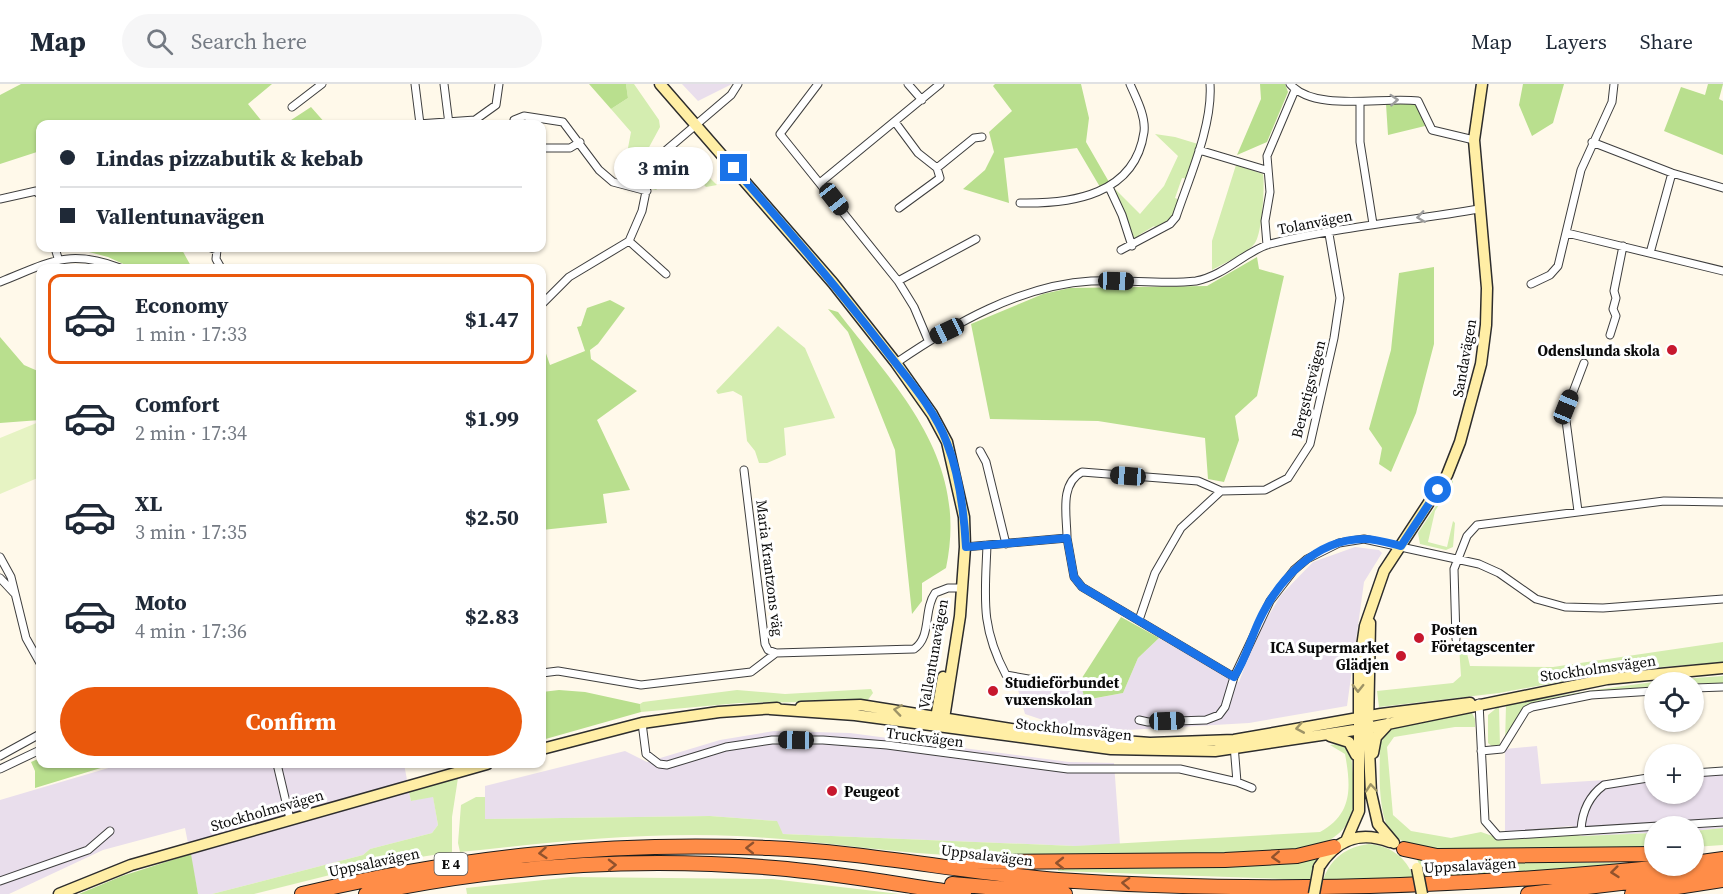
<!DOCTYPE html>
<html lang="en">
<head>
<meta charset="utf-8">
<style>
  :root { --surface:#fff; --page:#f6f6f7; --text:#1f2937; --muted:#747a83; --line:#e0e1e3; --accent:#ea580c }
  body { margin:0; font-family:"Source Serif 4",serif; background:var(--page); color:var(--text); height:100vh; display:flex; flex-direction:column; font-size:22px; white-space:nowrap }
  * { box-sizing:border-box; margin:0 }
  p { font-size:20px; color:var(--muted) }
  .icon { flex:none; width:33px; height:33px; fill:none; stroke:currentColor; stroke-width:2; stroke-linecap:round; stroke-linejoin:round }
  .map { position:relative; flex:1; overflow:hidden }
  .side { position:absolute; left:36px; top:180px; width:510px; height:504px; display:flex; flex-direction:column; background:var(--surface); border-radius:12px; box-shadow:0 2px 4px #0004 }
  .side>* { flex:none }
  .top-card { position:absolute; left:36px; top:36px; width:510px; height:132px; border-radius:12px; box-shadow:0 2px 4px #0004; display:grid; align-content:center; height:132px; padding:0 24px; background:var(--surface) }
  .tools { position:absolute; left:1644px; top:588px; display:grid; gap:12px }
  .tools a { display:grid; place-items:center; width:60px; height:60px; border-radius:50%; background:var(--surface); box-shadow:0 2px 4px #0004; font-size:30px }
  .end { position:absolute; width:27px; height:27px; margin:-14px; border:8px solid #1a73e8; background:#fff; box-shadow:0 0 0 3px #fff }
  .from { border-radius:50% }
  .bubble { position:absolute; height:42px; border-radius:21px; background:var(--surface); box-shadow:0 2px 4px #0004; font-size:20px; font-weight:700; line-height:42px; text-align:center }
  .car { position:absolute; width:18px; height:36px; margin:-18px -9px; border-radius:8px; box-shadow:0 0 4px 2px #0007; background:linear-gradient(#222 24%,#8ab4d8 0 40%,#222 0 76%,#8ab4d8 0 86%,#222 0) }
  .top-card b { display:flex; align-items:center; gap:21px; height:57px; font-size:22px }
  .top-card b+b { border-top:2px solid var(--line) }
  .top-card i { width:15px; height:15px; background:var(--text) }
  ul { padding:10px 0 0; list-style:none }
  li { display:flex; align-items:center; gap:18px; height:90px; margin:0 12px 9px; padding:0 12px; border:3px solid transparent; border-radius:12px }
  li div { flex:1 }
  li b { display:block; font-size:22px }
  li em { font-style:normal; font-weight:700 }
  li.current { border-color:var(--accent) }
  li>.icon { width:54px; height:54px; stroke-width:1.5 }
  .button { display:flex; gap:12px; margin-top:auto; padding:12px 24px }
  .button a { flex:1; height:69px; border-radius:36px; background:var(--accent); color:#fff; font-size:24px; font-weight:700; line-height:69px; text-align:center }
  header { display:flex; align-items:center; gap:36px; box-sizing:border-box; height:84px; padding:0 30px; background:var(--surface); border-bottom:2px solid var(--line) }
  header strong { font-size:28px }
  nav { display:flex; gap:33px; margin-inline-start:auto; font-size:21px }
  .search { width:420px; height:54px; background:var(--page); display:flex; align-items:center; gap:15px; box-sizing:border-box; padding:0 21px; border-radius:33px; color:var(--muted); font-size:22px }
  .map>svg:first-child { display:block }
  .industrial { fill:#e9deec }
  .green { fill:#d4edb0 }
  .forest { fill:#b9df8e }
  .pitch { fill:#e6f3c3 }
  .lines { fill:none; stroke-linecap:round; stroke-linejoin:round }
  .street-casing { stroke:#3e3e3e; stroke-width:9 }
  .secondary-casing { stroke:#2d2d2d; stroke-width:13 }
  .highway-casing { stroke:#1c1c1c; stroke-width:16 }
  .street { stroke:#fff; stroke-width:7 }
  .secondary { stroke:#ffeea5; stroke-width:10 }
  .highway { stroke:#ff8d48; stroke-width:14 }
  .secondary-bridge-casing { stroke:#2d2d2d; stroke-width:13; stroke-linecap:butt }
  .secondary-bridge { stroke:#ffeea5; stroke-width:10 }
  .oneway { stroke:#9d9d9d }
  .oneway2 { stroke:#9d9367 }
  .oneway3 { stroke:#91522d }
  .route { stroke:#1a73e8; stroke-width:8 }
  .poi-dot { fill:#c7182e; stroke:#fff; stroke-width:2 }
  .labels { text-anchor:middle; dominant-baseline:central; stroke-width:6; stroke-linejoin:round; paint-order:stroke }
  .shield { fill:#fff; stroke:#545454; stroke-width:1.5 }
  .shield-label { font-size:14px; font-weight:bold; fill:#0b0b0b }
  .street-label { font-size:15px; fill:#0b0b0b; stroke:#fff }
  .poi-label { font-size:15px; font-weight:bold; fill:#0b0b0b; stroke:#fff; text-anchor:start }
</style>
</head>
<body>
<header>
<strong>Map</strong>
<div class="search"><svg class="icon" aria-label="search" viewBox="0 0 24 24"><circle cx="10" cy="10" r="6"/><path d="M15 15l6 6"/></svg>Search here</div>
<nav><a>Map</a><a>Layers</a><a>Share</a></nav>
</header>
<div class="map">
<svg width="1723" height="810" viewBox="0 0 1723 810">
  <rect width="100%" height="100%" fill="#fff9ea"/>
  <path class="industrial" d="M682 0H732L698 17Z
    M1355 463 1379 466 1382 469 1364 498 1347 622 1249 639 1127 646 1055 640 1025 630 1016 599 1080 597 1086 616 1123 609 1138 574 1159 554 1230 595 1239 598 1255 554 1281 511 1313 478Z
    M774 647 850 649 1069 678 1114 679 1120 761 1075 762 783 750 776 737 710 732 485 735V702L625 667 647 678 720 656Z
    M1537 662 1541 700 1654 693V710H1694V690L1723 688V744L1694 747V742H1654V749L1582 752 1572 742 1505 748V665Z
    M122 680H404L411 717 433 712 438 741 432 749 370 765 363 771 212 810H198L185 744 103 766 9 810H0V716Z"/>
  <path class="green" d="M626 0H634L659 36 660 43 641 78 635 100 622 96 631 48 611 25 628 14Z
    M1155 50 1175 53 1198 60 1188 95 1182 94 1175 114 1180 116 1175 131 1157 146 1154 142 1139 151 1141 156 1135 159 1114 104 1140 130 1164 102 1178 72Z
    M679 64 717 101 706 103 685 80 656 106 652 105 661 78Z
    M1236 81 1263 90C1265 103 1262 150 1255 159 1247 170 1224 179 1212 186V157Z
    M778 242 805 264 835 334 784 344 786 371 767 379H759L755 367 747 357 742 312 733 307 718 310 716 307Z
    M1453 396V412L1444 413 1435 427 1428 458 1447 463 1453 437 1455 439 1453 463 1446 466 1420 460 1418 449Z
    M1723 558V578L1624 586 1499 609 1379 623 1377 607 1453 599 1461 592 1459 562 1465 561 1470 582 1553 583Z
    M1723 592V600L1654 598V603L1594 609 1531 620 1505 659 1506 621C1579 608 1650 596 1723 592Z
    M871 605 873 609 867 617 739 619 641 628 640 620 643 618 737 606 785 610Z
    M1499 622 1500 663 1494 664 1488 659V631Z
    M1464 629H1472L1475 635V643H1455L1394 653 1387 663 1393 731 1411 747 1451 754 1481 748 1504 756 1572 750 1582 752 1654 749V766L1438 768C1422 764 1406 762 1394 751 1376 736 1380 682 1380 659L1392 643Z
    M1339 660 1346 662 1351 668C1353 704 1365 738 1326 758 1300 772 1217 771 1186 771 1097 772 1006 776 917 769 857 764 798 755 737 752 644 748 553 758 460 768L458 759 461 721 476 713H485V735L710 732 777 737 783 750 1075 762 1320 748C1353 730 1351 703 1345 670L1330 661Z
    M458 694 452 733V768L370 781 254 810H212L363 771 370 765 432 749 438 741 433 713 411 717 409 708Z
    M1723 744V761L1694 763V747Z
    M1369 760C1391 762 1406 773 1414 794L1323 796C1331 774 1346 763 1369 760Z
    M1416 773 1494 778 1635 779 1426 796Z
    M1320 774 1311 796 1058 787V784L1293 779Z
    M572 793 772 795 900 810H467L466 804Z"/>
  <path class="forest" d="M21 0H272L248 20 264 40H40V67L0 80V11Z
    M589 0H626L628 14 611 25Z
    M995 0H1081L1089 34 1086 58 1109 98 1100 103 1077 64 1004 74 1009 119 963 105 985 86 994 68 989 48 1012 27 993 2Z
    M1260 0H1285L1288 8 1267 58 1237 71 1261 15Z
    M1523 0H1564L1553 39 1532 52 1519 21Z
    M1708 0H1723L1719 15 1723 17V71L1664 47 1681 3 1705 11Z
    M1416 19 1425 42 1388 51 1386 20Z
    M311 23 326 40H285Z
    M90 164H181L192 184H132L108 173 89 168Z
    M1257 173 1259 185 1284 192 1257 312 1235 332 1239 356 1224 398 1208 395 1205 354 1098 337 990 335 971 240 1043 210 1070 204 1207 202Z
    M1434 183V260L1416 329 1391 388 1379 380 1382 364 1369 345 1391 266 1399 189Z
    M610 216 625 224 598 260 590 266 591 275 637 307 597 336 630 406 603 410 607 439 542 446V258L550 281 585 267 577 243 581 242 587 224Z
    M828 225 838 228C899 307 969 375 946 484L922 499V517L912 530 895 366 848 248Z
    M0 253 24 281 40 288V336L0 339Z
    M1121 533 1159 554 1138 574 1123 609 1085 616 1080 597Z
    M559 606 585 608 640 620 641 628 542 656V608Z
    M40 674V680H98L104 683 35 704V687L31 678Z
    M191 770 198 810H79L122 792Z"/>
  <path class="pitch" d="M39 338 40 393 0 410V354Z"/>
  <g class="lines">
    <defs>
      <path id="street" d="M415 0 420 40
        M444 0 449 40
        M818 0 780 50 898 197 914 223 928 256
        M908 0 922 16
        M1290 0C1315 29 1384 12 1418 17L1432 46 1474 56
        M1360 18V58L1373 140
        M292 23 322 0
        M895 38 918 69 937 84 974 54 982 53
        M418 40 475 36 496 21 499 0
        M515 40 514 36 524 32 563 38 599 86 613 98 647 107
        M1592 58 1672 89 1723 104
        M542 64H570L580 58
        M1199 66 1266 86
        M821 98 940 0
        M1109 103 1122 131 1132 162
        M0 115 36 107 40 111
        M1020 119C1072 120 1135 111 1144 48 1146 32 1136 14 1130 0
        M899 124 940 94 937 84
        M1567 149 1723 187
        M629 157 642 127 651 83 657 74 731 11 738 0
        M629 157 666 190
        M1267 161 1265 137 1270 108 1267 72 1295 6
        M55 164 58 174
        M211 164 217 166 216 175 221 184
        M1121 166 1170 140 1176 133C1189 94 1213 41 1210 0
        M1650 169 1672 89
        M898 197 976 155
        M0 198C48 179 68 164 120 184
        M1531 200 1550 191 1558 182 1581 86 1612 18 1614 0
        M542 220 569 193 629 157
        M1610 251 1616 232 1613 225 1616 214 1614 207 1623 162
        M896 279C953 240 1021 201 1091 197 1126 195 1162 201 1196 197 1226 191 1245 167 1270 160 1338 143 1409 137 1479 125
        M980 367 986 378 1006 460
        M744 386 765 560 768 566 776 569 914 565C932 553 923 526 935 509L948 504H961
        M1578 427 1565 329 1584 279
        M1067 454C1067 432 1059 400 1082 388L1198 397 1221 407 1265 406 1288 394 1310 360 1334 254 1340 214 1329 150
        M987 461C985 514 980 542 1006 591L1034 596
        M965 463 1067 454 1074 493 1082 503 1234 593
        M0 473 11 493 26 554 40 579
        M0 494 14 509
        M1139 536 1155 489 1181 444 1221 407
        M1456 555 1454 485 1467 452 1477 441 1664 417 1723 418
        M542 589 558 587 641 601 751 588 776 569
        M1694 604 1723 603
        M1479 619 1485 737 1498 752 1723 738
        M1139 636 1148 638 1206 636 1219 631 1225 623 1234 593 1270 517 1294 486 1307 475 1339 459 1364 455 1479 480 1499 489 1536 515 1565 523 1603 524 1723 515
        M642 639 646 670 659 680 667 681 726 663 772 656H823L887 661 1068 685H1180L1237 698 1252 704
        M1234 661 1237 698
        M1481 667 1502 665 1526 626 1532 623 1591 611 1654 607
        M0 672 40 650
        M277 680 290 735
        M0 685 40 666
        M1694 689 1723 687
        M1581 746C1582 728 1589 712 1604 701L1654 693
        M0 797 88 766 110 747"/>
      <path id="secondary" d="M660 0 833 199 896 279 932 330 947 358 964 433 965 463 960 532 943 641
        M1370 539 1368 644 1371 709 1378 740 1394 759
        M801 623 860 621 1056 652 1150 659 1234 656 1381 630 1470 619
        M770 625 855 631 1111 665 1215 667 1368 644 1607 595 1723 584
        M935 640 943 593
        M1330 652 1349 658 1356 671
        M542 665 642 639 719 628 777 624
        M1373 669 1376 653 1389 639
        M1346 757 1359 727V583L1365 542 1384 487 1447 391 1460 358 1481 280 1486 241 1487 204 1474 56 1482 0
        M1319 783C1336 756 1359 746 1390 758
        M59 810 131 781 487 680"/>
      <path id="highway" d="M1404 765 1437 772 1654 770
        M971 778 1225 776 1297 772 1334 763
        M1694 779 1723 775
        M952 800 1065 810
        M302 810C460 773 606 757 769 764 865 768 961 788 1058 796 1262 810 1469 803 1673 782
        M366 810C499 782 639 772 775 784 838 789 901 801 964 810
        M1528 810 1723 787
        M1632 810 1723 796"/>
    </defs>
    <use href="#street" class="street-casing"/>
    <use href="#secondary" class="secondary-casing"/>
    <use href="#highway" class="highway-casing"/>
    <use href="#street" class="street"/>
    <use href="#secondary" class="secondary"/>
    <use href="#highway" class="highway"/>
    <defs>
      <path id="secondary-bridge" d="M1417 784 1422 810
        M1314 810 1319 783"/>
    </defs>
    <use href="#secondary-bridge" class="secondary-bridge-casing"/>
    <use href="#secondary-bridge" class="secondary-bridge"/>
  </g>
  <defs><path id="oneway-chevron" d="M-2-3.5L2.5 0L-2 3.5" fill="none" stroke-width="1.6" stroke-linecap="round" stroke-linejoin="round" transform="scale(1.5)"/></defs>
  <g class="oneway">
    <use href="#oneway-chevron" transform="translate(1394 16) rotate(-4)"/>
    <use href="#oneway-chevron" transform="translate(1421 133) rotate(172)"/>
  </g>
  <g class="oneway2">
    <use href="#oneway-chevron" transform="translate(1358 604) rotate(91)"/>
    <use href="#oneway-chevron" transform="translate(898 626) rotate(-172)"/>
    <use href="#oneway-chevron" transform="translate(1300 644) rotate(170)"/>
    <use href="#oneway-chevron" transform="translate(1371 704) rotate(-95)"/>
  </g>
  <g class="oneway3">
    <use href="#oneway-chevron" transform="translate(750 764) rotate(-179)"/>
    <use href="#oneway-chevron" transform="translate(543 769) rotate(175)"/>
    <use href="#oneway-chevron" transform="translate(1276 773) rotate(177)"/>
    <use href="#oneway-chevron" transform="translate(1060 779) rotate(180)"/>
    <use href="#oneway-chevron" transform="translate(612 781) rotate(-1)"/>
    <use href="#oneway-chevron" transform="translate(1615 788) rotate(174)"/>
    <use href="#oneway-chevron" transform="translate(1126 799) rotate(-177)"/>
  </g>
  <g class="lines">
    <path class="route" d="M734 84C786 143 836 202 884 264 906 293 935 325 947 359 960 392 964 428 966 463L1067 454 1074 493 1082 503 1234 593C1245 577 1250 557 1258 539 1277 497 1315 455 1364 455 1376 455 1389 459 1401 462L1438 406"/>
  </g>
  <g class="poi-dot">
    <circle cx="1672" cy="266" r="6"/>
    <circle cx="1419" cy="554" r="6"/>
    <circle cx="1401" cy="572" r="6"/>
    <circle cx="993" cy="607" r="6"/>
    <circle cx="832" cy="707" r="6"/>
  </g>
  <g class="labels">
    <rect class="shield" x="434.5" y="769" width="33" height="22" rx="4.5"/>
    <g class="shield-label">
      <text x="451" y="780">E 4</text>
    </g>
    <g class="street-label">
      <text transform="translate(1315 138) rotate(-11)">Tolanvägen</text>
      <text transform="translate(1464 274) rotate(-80)">Sandavägen</text>
      <text transform="translate(1308 305) rotate(-76)">Bergstigsvägen</text>
      <text transform="translate(770 484) rotate(83)">Maria Krantzons väg</text>
      <text transform="translate(933 570) rotate(-80)">Vallentunavägen</text>
      <text transform="translate(1598 584) rotate(-8)">Stockholmsvägen</text>
      <text transform="translate(1074 645) rotate(6)">Stockholmsvägen</text>
      <text transform="translate(925 653) rotate(7)">Truckvägen</text>
      <text transform="translate(267 726) rotate(-16)">Stockholmsvägen</text>
      <text transform="translate(987 771) rotate(7)">Uppsalavägen</text>
      <text transform="translate(374 778) rotate(-12)">Uppsalavägen</text>
      <text transform="translate(1470 781) rotate(-3)">Uppsalavägen</text>
    </g>
    <g class="poi-label">
      <text x="1660" y="266" text-anchor="end">Odenslunda skola</text>
      <text x="1431" y="545">Posten<tspan x="1431" dy="17">Företagscenter</tspan></text>
      <text x="1389" y="563" text-anchor="end">ICA Supermarket<tspan x="1389" dy="17">Glädjen</tspan></text>
      <text x="1005" y="598">Studieförbundet<tspan x="1005" dy="17">vuxenskolan</tspan></text>
      <text x="844" y="707">Peugeot</text>
    </g>
  </g>
</svg>
<div class="tools">
<a><svg class="icon" aria-label="locate" viewBox="0 0 24 24"><circle cx="12" cy="12" r="6"/><path d="M12 2v4M12 18v4M2 12h4M18 12h4"/></svg></a>
<a>+</a>
<a>−</a>
</div>
<i class="end from" style="left:1438px;top:406px"></i>
<i class="end" style="left:734px;top:84px"></i>
<div class="bubble" style="left:614px;top:63px;width:99px">3 min</div>
<i class="car" style="left:834px;top:115px;rotate:142deg"></i>
<i class="car" style="left:1116px;top:197px;rotate:92deg"></i>
<i class="car" style="left:947px;top:247px;rotate:245deg"></i>
<i class="car" style="left:1566px;top:323px;rotate:22deg"></i>
<i class="car" style="left:1128px;top:392px;rotate:274deg"></i>
<i class="car" style="left:1167px;top:637px;rotate:88deg"></i>
<i class="car" style="left:796px;top:656px;rotate:271deg"></i>
<div class="top-card">
<b><i class="from"></i>Lindas pizzabutik &amp; kebab</b>
<b><i></i>Vallentunavägen</b>
</div>
<section class="side">
<ul>
<li class="current"><svg class="icon" aria-label="car" viewBox="0 0 24 24"><path d="M5 17H2v-5l4-1 3-4h7l3 4 3 1v5h-3M9 17h6M6 11h13"/><circle cx="7" cy="17" r="2"/><circle cx="17" cy="17" r="2"/></svg><div><b>Economy</b><p>1 min · 17:33</p></div><em>$1.47</em></li>
<li><svg class="icon" aria-label="car" viewBox="0 0 24 24"><path d="M5 17H2v-5l4-1 3-4h7l3 4 3 1v5h-3M9 17h6M6 11h13"/><circle cx="7" cy="17" r="2"/><circle cx="17" cy="17" r="2"/></svg><div><b>Comfort</b><p>2 min · 17:34</p></div><em>$1.99</em></li>
<li><svg class="icon" aria-label="car" viewBox="0 0 24 24"><path d="M5 17H2v-5l4-1 3-4h7l3 4 3 1v5h-3M9 17h6M6 11h13"/><circle cx="7" cy="17" r="2"/><circle cx="17" cy="17" r="2"/></svg><div><b>XL</b><p>3 min · 17:35</p></div><em>$2.50</em></li>
<li><svg class="icon" aria-label="car" viewBox="0 0 24 24"><path d="M5 17H2v-5l4-1 3-4h7l3 4 3 1v5h-3M9 17h6M6 11h13"/><circle cx="7" cy="17" r="2"/><circle cx="17" cy="17" r="2"/></svg><div><b>Moto</b><p>4 min · 17:36</p></div><em>$2.83</em></li>
</ul>
<div class="button"><a>Confirm</a></div>
</section>
</div>
</body>
</html>
